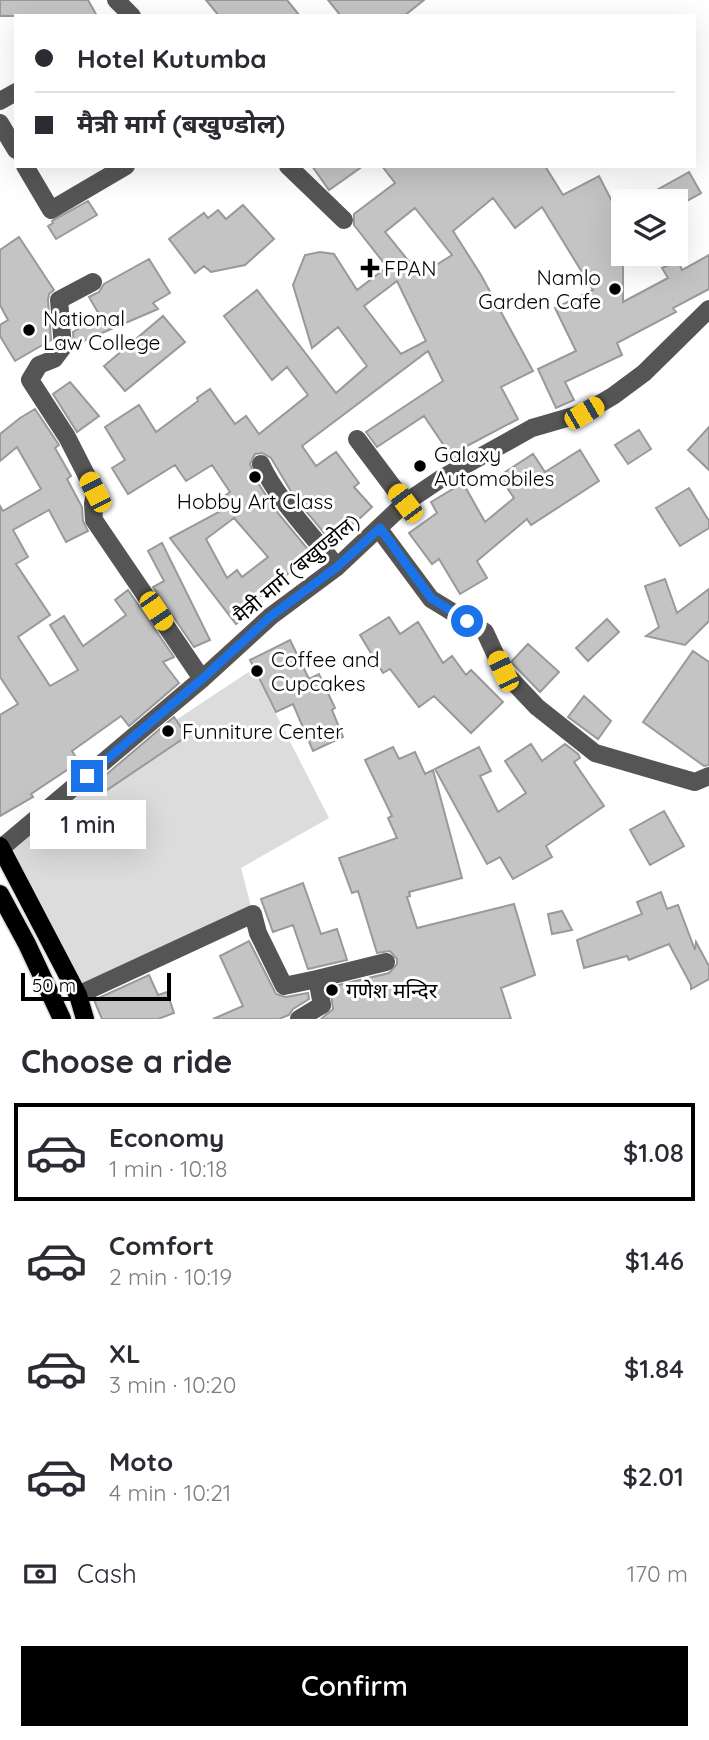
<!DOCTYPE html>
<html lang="en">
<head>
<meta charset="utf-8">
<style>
  :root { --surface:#fff; --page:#f7f7f7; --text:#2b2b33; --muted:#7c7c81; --line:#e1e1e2; --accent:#000 }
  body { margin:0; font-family:Quicksand,"Noto Sans Devanagari",sans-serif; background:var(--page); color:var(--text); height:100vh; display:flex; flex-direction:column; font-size:26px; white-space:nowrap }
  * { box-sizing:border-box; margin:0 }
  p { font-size:23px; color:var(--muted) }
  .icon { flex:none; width:38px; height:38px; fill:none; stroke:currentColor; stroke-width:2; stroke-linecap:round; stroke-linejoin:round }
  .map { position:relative; height:1019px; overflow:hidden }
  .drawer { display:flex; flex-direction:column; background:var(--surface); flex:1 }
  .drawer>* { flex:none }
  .banner { position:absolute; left:14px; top:14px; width:682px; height:154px; border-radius:0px; box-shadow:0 7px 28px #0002; display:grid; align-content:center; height:154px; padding:0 21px; background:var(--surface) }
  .tools { position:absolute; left:611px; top:189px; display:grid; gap:14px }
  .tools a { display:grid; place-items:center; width:77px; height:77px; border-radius:0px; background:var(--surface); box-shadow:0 7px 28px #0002; font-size:35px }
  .scale { position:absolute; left:21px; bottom:18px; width:150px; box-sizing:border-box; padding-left:7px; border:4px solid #000; border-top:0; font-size:19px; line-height:24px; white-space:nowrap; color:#000; -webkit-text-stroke:5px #fff; paint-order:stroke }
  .end { position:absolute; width:32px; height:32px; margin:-16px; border:9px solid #1a73e8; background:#fff; box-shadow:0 0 0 4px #fff }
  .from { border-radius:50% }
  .bubble { position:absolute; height:49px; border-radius:0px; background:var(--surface); box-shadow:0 7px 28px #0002; font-size:23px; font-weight:600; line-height:49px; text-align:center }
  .car { position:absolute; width:21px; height:42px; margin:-21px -10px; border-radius:9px; box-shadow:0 0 5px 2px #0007; background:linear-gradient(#f5c518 24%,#345 0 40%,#f5c518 0 76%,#345 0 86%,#f5c518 0) }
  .banner b { display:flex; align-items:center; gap:24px; height:66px; font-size:26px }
  .banner b+b { border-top:2px solid var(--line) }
  .banner i { width:18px; height:18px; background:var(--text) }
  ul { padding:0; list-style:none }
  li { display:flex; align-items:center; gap:21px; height:98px; margin:0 14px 10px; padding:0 7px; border:4px solid transparent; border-radius:0px }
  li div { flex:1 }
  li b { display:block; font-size:26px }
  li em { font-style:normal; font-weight:600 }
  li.current { border-color:var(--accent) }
  li>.icon { width:63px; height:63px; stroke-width:1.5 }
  h2 { padding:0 21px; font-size:32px; line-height:84px }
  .pay { display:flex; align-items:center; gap:18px; height:77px; padding:0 21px; font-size:26px }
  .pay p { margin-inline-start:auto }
  .primary-button { display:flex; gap:14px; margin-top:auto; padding:14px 21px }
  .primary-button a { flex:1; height:80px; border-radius:0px; background:var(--accent); color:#fff; font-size:28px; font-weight:600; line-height:80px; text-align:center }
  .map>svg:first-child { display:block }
  .green { fill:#dcdcdc }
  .building { fill:#c4c4c4; stroke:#999; stroke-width:2; fill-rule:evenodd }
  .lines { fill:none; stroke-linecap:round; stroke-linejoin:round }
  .major-casing { stroke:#dbdbdb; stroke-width:21 }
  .minor { stroke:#555; stroke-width:18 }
  .major { stroke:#000; stroke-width:18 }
  .route { stroke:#1a73e8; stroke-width:9 }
  .poi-dot { fill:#000; stroke:#fff; stroke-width:2.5 }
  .labels { text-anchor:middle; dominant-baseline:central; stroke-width:6; stroke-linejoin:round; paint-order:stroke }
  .poi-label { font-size:21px; fill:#000; stroke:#fff; text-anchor:start }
  .street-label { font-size:21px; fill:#000; stroke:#fff }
</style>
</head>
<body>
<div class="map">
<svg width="709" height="1019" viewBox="0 0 709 1019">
  <rect width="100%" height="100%" fill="#fff"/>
  <path class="green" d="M253 669 329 818 241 868 253 914 78 995 7 848 99 774 108 789 187 737 176 720Z"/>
  <path class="building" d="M0 0H88L97 16H0Z
    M206 0H287L300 16H219Z
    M328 0H424L404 16H341Z
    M312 166H363L329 190Z
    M382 166H545L563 195 599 176 618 213 623 210V302L668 278 662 268 678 261 682 270 709 255V289L673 308 676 312 617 343 622 355 565 382 574 400 556 408 538 369 576 351 555 308 593 290 542 207 515 228 493 198 453 231 481 275 533 371 501 387 518 419 465 447 467 451 453 459 424 416 377 447 366 432 443 381 428 351 302 446 316 466 336 452 359 483 354 487 372 507 357 521 330 540 295 498 271 458 262 453 255 454 250 464 258 483 277 512 311 553 304 557 306 559 258 598 262 603 236 624 170 538 219 512 213 504 230 492 212 465 186 481 175 465 128 494 112 468 125 460 105 427 139 405 156 432 198 401 197 398 210 389 235 424 246 416 259 434 308 395 287 367 272 380 224 316 257 290 336 393 367 366 338 327 312 348 293 285 305 255 320 252 334 254 357 290 387 267 354 225V214L395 183ZM415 208 452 255 420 275 385 232ZM397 281 426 341 401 354 364 306ZM234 518 268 557 242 577 237 570 227 578 206 539Z
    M689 172 701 193 676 207V201H637Z
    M88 201 97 215 56 239 48 226 53 223 52 221Z
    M243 205 274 239 245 265 211 272 204 266 195 273 169 239 204 213 208 218 218 210 226 219Z
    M19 237 54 290 49 294 48 300 51 340 15 361 0 336V325L8 320 0 305V250Z
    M149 259 170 293 153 303 158 309 74 345 73 332 100 316 89 297 99 292 104 284Z
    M163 316 185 342 125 391 104 366Z
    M70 382 99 416 77 432 53 394Z
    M35 409 59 445 55 448 71 476 67 479 82 507 83 521 88 531 66 542 49 510 13 530 28 557 16 564 50 615 18 637 50 686 78 670 50 625 64 616 83 646 126 615 115 600 128 590 174 657 163 662 179 683 129 726 121 716 72 751 79 762 31 794 33 797 0 816V715L18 704 0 677V506L3 511 41 489 17 447 0 461V434L20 418Z
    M709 427V470L688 450Z
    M639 430 651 449 628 464 615 445Z
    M580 450 599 481 531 525 527 519 477 561 487 578 460 594 439 559 432 564 409 533 437 513 431 502 463 483 485 522 514 498 499 476 533 454 545 472Z
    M689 488 709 521V528L680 546 656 508Z
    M162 543 210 640 194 647 153 587 164 581 148 551Z
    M665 579 677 613 709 589V621L685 645 646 636 659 627 645 586Z
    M389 617 400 634 418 622 443 663 452 656 466 675 471 670 503 702 471 733 434 696 419 707 390 669 383 673 360 635Z
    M607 619 619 632 588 661 576 648Z
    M290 640 309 679 319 674 335 708 332 710 343 737 313 751 293 704 276 712 250 660Z
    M528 644 559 672 540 692 511 662Z
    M693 651 709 662V765L704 766 643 722Z
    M584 696 611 721 598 739 568 717Z
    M174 717 187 736 107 790 101 779Z
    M531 744 542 761 565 744 578 754 580 758 574 762 604 806 546 846 552 857 513 879 500 857 487 864 435 769 479 747 491 771 480 776 498 812 526 793 505 761Z
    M393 747 399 759 415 752 425 774 433 770 462 878 409 892 410 896 407 897 417 928 514 904 535 975 501 988 511 1019H321L333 1009 330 987 389 973 397 964V959L390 951 377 953 358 891 352 893 339 858 397 838 388 818 392 816 365 760Z
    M664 811 684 846 650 865 630 830Z
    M303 883 321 934 337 929 347 960 308 969 293 925 273 932 261 899Z
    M661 892 667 909 678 905 695 950 696 942 709 966V979L691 989V985L669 944 629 960 627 956 584 968 577 940 642 914 637 902Z
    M562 911 572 930 552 934 548 914Z
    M249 941 276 994 286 997 308 993 309 999 293 1009 289 1015 279 1019H213L243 1006 220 956Z
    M149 975 158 995 167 992 174 1013 158 1019H102L94 1000Z"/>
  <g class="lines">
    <defs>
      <path id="major" d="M0 846 78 995 85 1019
        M0 894 27 944 62 1019"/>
    </defs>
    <use href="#major" class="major-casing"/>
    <path class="minor" d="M116 0 132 16
      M0 101 16 92
      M0 123 16 150
      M25 166 51 210 126 166
      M288 166 344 220
      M93 282 59 300 63 347 54 359 39 365 30 380 67 437 95 492 93 504 94 520 202 679
      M357 439 405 503
      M261 464C279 502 312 534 337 567
      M379 529 431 599 485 632 503 671 537 707 595 753 695 782 709 776
      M0 849 202 679 271 616 337 567 405 503 442 478 532 428 584 413 613 396 644 373 709 309
      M78 995 253 914 258 933 284 986 317 979
      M299 1019 322 1005 317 979 386 962"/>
    <use href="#major" class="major"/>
  </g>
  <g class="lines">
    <path class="route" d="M87 776 202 679 271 616 337 567 380 528 431 598 467 621"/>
  </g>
  <g class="poi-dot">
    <path d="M366.5 257.5h7v7h7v7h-7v7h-7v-7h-7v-7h7z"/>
    <circle cx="615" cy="289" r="7"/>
    <circle cx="29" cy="330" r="7"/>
    <circle cx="420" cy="466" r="7"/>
    <circle cx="255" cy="477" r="7"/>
    <circle cx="257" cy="671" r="7"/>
    <circle cx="168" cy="731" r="7"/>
    <circle cx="332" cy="990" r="7"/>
  </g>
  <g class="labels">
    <g class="poi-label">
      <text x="384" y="268">FPAN</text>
      <text x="601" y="277" text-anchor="end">Namlo<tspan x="601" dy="24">Garden Cafe</tspan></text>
      <text x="43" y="318">National<tspan x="43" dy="24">Law College</tspan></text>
      <text x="434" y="454">Galaxy<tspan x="434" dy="24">Automobiles</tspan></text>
      <text x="255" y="501" text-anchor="middle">Hobby Art Class</text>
      <text x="271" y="659">Coffee and<tspan x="271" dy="24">Cupcakes</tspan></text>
      <text x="182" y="731">Funniture Center</text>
      <text x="346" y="990">गणेश मन्दिर</text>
    </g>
    <g class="street-label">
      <text transform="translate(296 568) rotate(-40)">मैत्री मार्ग (बखुण्डोल)</text>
    </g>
  </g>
</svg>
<div class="tools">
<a><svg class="icon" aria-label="layers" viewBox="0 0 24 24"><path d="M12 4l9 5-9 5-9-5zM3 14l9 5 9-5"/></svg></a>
</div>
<div class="scale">50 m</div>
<i class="end from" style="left:467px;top:621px"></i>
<i class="end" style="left:87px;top:776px"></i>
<div class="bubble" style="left:30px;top:800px;width:116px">1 min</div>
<i class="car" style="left:584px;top:413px;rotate:60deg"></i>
<i class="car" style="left:95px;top:492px;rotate:333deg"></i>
<i class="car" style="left:405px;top:503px;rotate:323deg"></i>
<i class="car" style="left:156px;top:611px;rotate:146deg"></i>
<i class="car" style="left:503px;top:671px;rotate:335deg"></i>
<div class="banner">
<b><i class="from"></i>Hotel Kutumba</b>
<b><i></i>मैत्री मार्ग (बखुण्डोल)</b>
</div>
</div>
<section class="drawer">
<h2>Choose a ride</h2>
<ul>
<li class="current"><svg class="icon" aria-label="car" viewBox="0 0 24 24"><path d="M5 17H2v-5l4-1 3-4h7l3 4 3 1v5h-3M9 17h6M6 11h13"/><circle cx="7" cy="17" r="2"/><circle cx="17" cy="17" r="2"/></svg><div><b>Economy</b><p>1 min · 10:18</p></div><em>$1.08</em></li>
<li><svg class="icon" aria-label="car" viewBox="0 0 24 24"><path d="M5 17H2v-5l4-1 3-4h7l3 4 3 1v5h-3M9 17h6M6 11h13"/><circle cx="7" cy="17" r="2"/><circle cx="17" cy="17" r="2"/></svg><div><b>Comfort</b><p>2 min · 10:19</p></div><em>$1.46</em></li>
<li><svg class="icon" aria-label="car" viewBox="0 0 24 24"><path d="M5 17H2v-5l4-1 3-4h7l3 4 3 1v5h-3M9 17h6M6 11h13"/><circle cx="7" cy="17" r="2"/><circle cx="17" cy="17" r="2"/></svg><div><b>XL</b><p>3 min · 10:20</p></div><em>$1.84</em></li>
<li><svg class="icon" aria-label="car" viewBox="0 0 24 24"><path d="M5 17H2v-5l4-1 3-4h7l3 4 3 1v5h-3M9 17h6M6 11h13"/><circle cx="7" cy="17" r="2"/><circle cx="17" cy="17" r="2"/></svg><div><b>Moto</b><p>4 min · 10:21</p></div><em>$2.01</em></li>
</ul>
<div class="pay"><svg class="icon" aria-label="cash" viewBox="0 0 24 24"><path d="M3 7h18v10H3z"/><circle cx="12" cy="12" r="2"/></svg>Cash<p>170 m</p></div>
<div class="primary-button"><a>Confirm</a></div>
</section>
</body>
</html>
